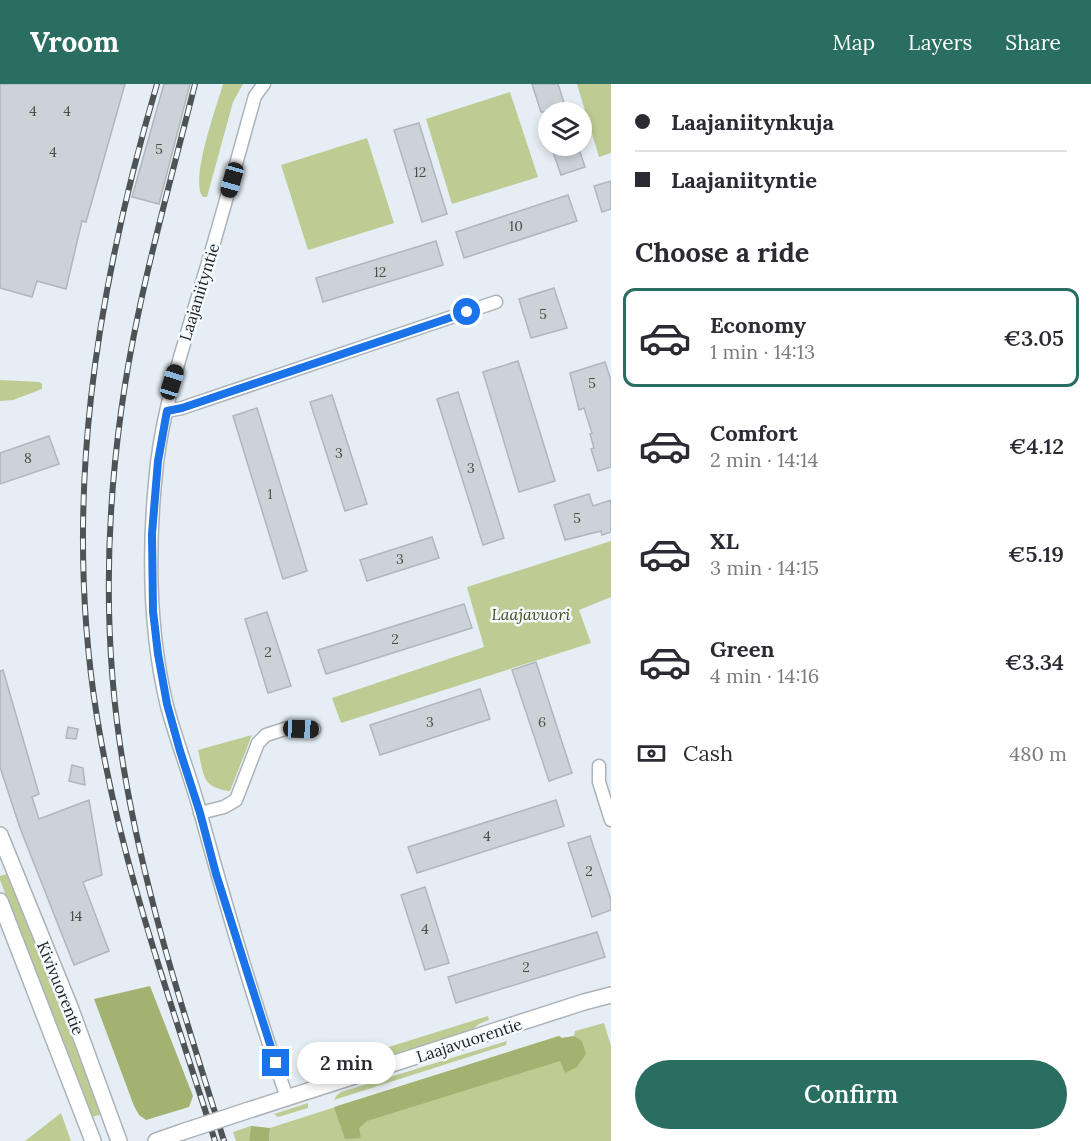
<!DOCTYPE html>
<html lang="en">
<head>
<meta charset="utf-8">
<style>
  :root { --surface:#fff; --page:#f7f7f7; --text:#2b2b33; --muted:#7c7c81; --line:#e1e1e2; --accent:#296e61 }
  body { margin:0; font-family:Lora,serif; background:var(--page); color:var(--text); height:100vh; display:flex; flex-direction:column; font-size:22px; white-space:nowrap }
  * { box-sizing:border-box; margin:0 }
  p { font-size:20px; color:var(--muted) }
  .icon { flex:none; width:33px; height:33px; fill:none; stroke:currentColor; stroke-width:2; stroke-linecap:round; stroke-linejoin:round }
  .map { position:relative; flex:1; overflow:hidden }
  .sheet { display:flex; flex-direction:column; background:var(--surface); width:480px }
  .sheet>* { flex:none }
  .top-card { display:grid; align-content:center; height:132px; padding:0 24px; background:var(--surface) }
  .tools { position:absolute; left:538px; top:18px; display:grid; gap:12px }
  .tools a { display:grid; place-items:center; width:54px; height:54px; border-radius:50%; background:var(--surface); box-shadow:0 3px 9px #0003; font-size:30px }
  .end { position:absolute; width:27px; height:27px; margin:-14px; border:8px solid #1a73e8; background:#fff; box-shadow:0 0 0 3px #fff }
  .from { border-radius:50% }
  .bubble { position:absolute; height:42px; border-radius:21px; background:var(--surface); box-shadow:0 3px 9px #0003; font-size:20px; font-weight:600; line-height:42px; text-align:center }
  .car { position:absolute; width:18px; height:36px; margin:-18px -9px; border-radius:8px; box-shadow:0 0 4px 2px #0007; background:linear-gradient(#222 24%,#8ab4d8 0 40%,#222 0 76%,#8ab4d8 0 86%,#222 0) }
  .top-card b { display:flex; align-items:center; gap:21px; height:57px; font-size:22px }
  .top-card b+b { border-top:2px solid var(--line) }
  .top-card i { width:15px; height:15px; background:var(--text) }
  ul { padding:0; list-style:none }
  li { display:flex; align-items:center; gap:18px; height:99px; margin:0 12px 9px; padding:0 12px; border:3px solid transparent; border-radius:12px }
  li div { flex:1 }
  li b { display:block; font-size:22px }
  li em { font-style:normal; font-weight:600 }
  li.selected { border-color:var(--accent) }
  li>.icon { width:54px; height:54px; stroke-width:1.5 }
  h2 { padding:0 24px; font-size:27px; line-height:72px }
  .pay { display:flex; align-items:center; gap:15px; height:66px; padding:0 24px; font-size:22px }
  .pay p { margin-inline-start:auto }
  .primary-button { display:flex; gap:12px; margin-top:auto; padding:12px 24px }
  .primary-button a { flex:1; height:69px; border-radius:36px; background:var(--accent); color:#fff; font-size:24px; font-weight:600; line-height:69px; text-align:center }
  header { display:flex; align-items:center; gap:36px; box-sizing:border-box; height:84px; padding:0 30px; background:var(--accent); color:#fff }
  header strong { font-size:28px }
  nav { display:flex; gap:33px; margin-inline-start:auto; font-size:21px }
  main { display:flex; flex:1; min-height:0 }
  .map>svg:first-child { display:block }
  .green { fill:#becb93 }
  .forest { fill:#a3b270 }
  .building { fill:#cbd3d9; stroke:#afb7bd; stroke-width:1.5 }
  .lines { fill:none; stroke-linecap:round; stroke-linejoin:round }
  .minor-casing { stroke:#abb3b9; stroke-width:15 }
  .tertiary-casing { stroke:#abb3b9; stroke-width:18 }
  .minor { stroke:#fff; stroke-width:12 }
  .tertiary { stroke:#fff; stroke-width:15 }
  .rail-casing { stroke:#4d5356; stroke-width:6 }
  .rail { stroke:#f5faff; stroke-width:4; stroke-dasharray:11; stroke-linecap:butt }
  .tertiary-bridge-casing { stroke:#abb3b9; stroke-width:18; stroke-linecap:butt }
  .tertiary-bridge { stroke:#fff; stroke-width:15 }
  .route { stroke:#1a73e8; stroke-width:8 }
  .labels { text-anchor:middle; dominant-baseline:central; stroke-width:5; stroke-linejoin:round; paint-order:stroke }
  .number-label { font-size:14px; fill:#484d50 }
  .street-label { font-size:16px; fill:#1c2022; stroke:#f5faff }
  .park-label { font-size:16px; font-style:italic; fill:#424b1a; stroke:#f5faff }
</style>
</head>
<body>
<header>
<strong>Vroom</strong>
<nav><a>Map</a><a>Layers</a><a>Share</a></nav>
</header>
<main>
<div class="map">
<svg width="611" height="1057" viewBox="0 0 611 1057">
  <rect width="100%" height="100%" fill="#e5eef4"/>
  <path class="green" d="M223 0H243L233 18 207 113H203C189 97 217 22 223 0Z
    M577 0H611V69L599 73Z
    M510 8 538 93 452 120 426 35Z
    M367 54 394 139 308 166 281 81Z
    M0 296 40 298 42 300V305L13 316 0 317Z
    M611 457V513L579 526 591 559 341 639 332 614 484 563 467 503Z
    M252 651 230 707C201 704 204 690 198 666Z
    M7 790 102 1030 92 1033 0 796V792Z
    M488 932 489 936 479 940 472 946 315 995 313 987 315 986Z
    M604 939 611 962V1057H269L270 1044 279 1041 559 952 562 954 574 952 575 947Z
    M507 957 506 961 334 1016 336 1012 341 1008Z
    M308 1019V1024L278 1033 274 1030Z
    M61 1029 71 1057H25Z
    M251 1042 249 1057H236L233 1048Z"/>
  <path class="forest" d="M150 902 193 1012 189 1023 146 1036 139 1031 134 1022 94 915Z
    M559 952 562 954 574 952 582 957 586 970 577 983 565 989 560 977 367 1037 359 1044 361 1054 345 1055 334 1023Z
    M251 1042 270 1044 269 1057H249Z"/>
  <path class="building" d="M0 0H125L86 138 82 137 66 205 37 197 32 213 0 204Z
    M164 0H190L159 120 132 113Z
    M532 0H558L567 28H541Z
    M419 39 447 130 422 138 394 46Z
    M551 62H578L585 83 561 91Z
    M611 97V125L602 128 594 102Z
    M568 111 577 137 464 174 456 148Z
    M436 157 443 181 323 218 316 194Z
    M554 204 567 244 531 254 519 215Z
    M518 277 555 397 519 408 483 288Z
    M605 278 611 296V383L598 387 591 365 594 364 590 350 592 349 584 324 579 326 570 289Z
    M458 308 504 454 483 461 437 315Z
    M332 311 367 420 345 427 310 318Z
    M257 324 307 487 283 495 233 332Z
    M49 352 59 380 0 400V369Z
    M589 410 593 422 611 416V448L602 451 601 447 565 456 554 421Z
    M432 453 439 474 367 497 360 476Z
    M464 520 472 544 326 590 318 566Z
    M267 528 291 602 268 609 245 535Z
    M536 578 572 689 549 697 512 586Z
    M3 586 39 710 32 713 39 735 89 716 102 791 83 798 109 867 74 881 20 744 0 683V587Z
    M480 605 490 635 380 671 370 641Z
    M68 643 78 645 76 655 66 654Z
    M72 681 83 684 85 701 69 697Z
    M556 716 564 742 417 789 408 763Z
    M590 752 611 816V826L592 833 568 759Z
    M425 803 449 879 425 886 401 811Z
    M597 848 605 873 456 919 448 893Z"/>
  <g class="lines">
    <defs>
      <path id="minor" d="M264 0 255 12C238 72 222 133 204 192 186 254 165 315 157 379 148 459 148 543 167 622 177 659 191 694 201 731 227 826 255 921 287 1014
        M167 327 182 324 496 218
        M599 682V698L611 736
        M200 729 224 723 236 716 258 659 266 651 288 644 314 645"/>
      <path id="tertiary" d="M0 751 70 923 119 1057
        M0 817 93 1057
        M246 1027 584 918 611 911
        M156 1057 182 1048"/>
    </defs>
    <use href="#minor" class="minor-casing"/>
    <use href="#tertiary" class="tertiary-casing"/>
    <use href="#minor" class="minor"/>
    <use href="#tertiary" class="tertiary"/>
    <defs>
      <path id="rail" d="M157 0C96 208 62 417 97 633 120 778 171 918 215 1057
        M195 0C168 108 136 217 121 328 105 444 104 564 123 680 144 809 185 933 224 1057"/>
    </defs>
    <use href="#rail" class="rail-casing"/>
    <use href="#rail" class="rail"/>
    <defs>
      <path id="tertiary-bridge" d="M182 1048 246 1027"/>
    </defs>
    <use href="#tertiary-bridge" class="tertiary-bridge-casing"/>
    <use href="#tertiary-bridge" class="tertiary-bridge"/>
  </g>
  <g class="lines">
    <path class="route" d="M276 979 216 790 200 729 180 667 167 620 158 570 153 527 152 450 158 377 167 327 182 324 467 228"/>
  </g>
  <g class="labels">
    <g class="number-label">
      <text x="33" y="27">4</text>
      <text x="67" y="27">4</text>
      <text x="159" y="65">5</text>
      <text x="53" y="68">4</text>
      <text x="420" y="88">12</text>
      <text x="516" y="142">10</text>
      <text x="380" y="188">12</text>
      <text x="543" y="230">5</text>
      <text x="592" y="299">5</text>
      <text x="339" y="369">3</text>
      <text x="28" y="374">8</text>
      <text x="471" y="384">3</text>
      <text x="270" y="410">1</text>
      <text x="577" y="434">5</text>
      <text x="400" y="475">3</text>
      <text x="395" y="555">2</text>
      <text x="268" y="568">2</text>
      <text x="430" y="638">3</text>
      <text x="542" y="638">6</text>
      <text x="487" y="752">4</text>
      <text x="589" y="787">2</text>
      <text x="76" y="832">14</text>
      <text x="425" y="845">4</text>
      <text x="526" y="883">2</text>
    </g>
    <g class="street-label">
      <text transform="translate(199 208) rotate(-73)">Laajaniityntie</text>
      <text transform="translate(61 904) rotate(68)">Kivivuorentie</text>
      <text transform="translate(469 956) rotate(-18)">Laajavuorentie</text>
    </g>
    <g class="park-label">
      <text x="531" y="530">Laajavuori</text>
    </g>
  </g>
</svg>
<div class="tools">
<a><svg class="icon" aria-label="layers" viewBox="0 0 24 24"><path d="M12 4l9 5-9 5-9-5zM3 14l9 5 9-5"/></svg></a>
</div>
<i class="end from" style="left:467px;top:228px"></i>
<i class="end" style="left:276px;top:979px"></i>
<div class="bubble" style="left:297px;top:958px;width:99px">2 min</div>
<i class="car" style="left:232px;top:96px;rotate:196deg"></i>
<i class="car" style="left:172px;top:298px;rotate:17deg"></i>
<i class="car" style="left:301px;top:645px;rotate:92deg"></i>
</div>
<section class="sheet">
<div class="top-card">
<b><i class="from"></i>Laajaniitynkuja</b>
<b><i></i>Laajaniityntie</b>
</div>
<h2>Choose a ride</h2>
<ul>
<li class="selected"><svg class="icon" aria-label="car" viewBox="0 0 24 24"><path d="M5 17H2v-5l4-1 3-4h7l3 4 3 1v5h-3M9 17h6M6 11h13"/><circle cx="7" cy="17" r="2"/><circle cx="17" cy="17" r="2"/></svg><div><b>Economy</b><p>1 min · 14:13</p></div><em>€3.05</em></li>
<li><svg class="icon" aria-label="car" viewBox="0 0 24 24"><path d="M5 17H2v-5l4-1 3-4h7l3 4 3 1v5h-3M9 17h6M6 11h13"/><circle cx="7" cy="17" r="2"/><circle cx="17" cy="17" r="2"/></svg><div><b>Comfort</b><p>2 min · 14:14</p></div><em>€4.12</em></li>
<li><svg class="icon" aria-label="car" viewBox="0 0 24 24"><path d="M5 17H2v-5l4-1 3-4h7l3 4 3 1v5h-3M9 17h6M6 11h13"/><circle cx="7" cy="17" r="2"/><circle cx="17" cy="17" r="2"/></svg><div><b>XL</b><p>3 min · 14:15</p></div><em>€5.19</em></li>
<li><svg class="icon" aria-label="car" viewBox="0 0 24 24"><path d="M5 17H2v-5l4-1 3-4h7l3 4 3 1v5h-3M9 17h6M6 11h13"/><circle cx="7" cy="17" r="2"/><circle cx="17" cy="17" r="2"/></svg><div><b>Green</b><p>4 min · 14:16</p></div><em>€3.34</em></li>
</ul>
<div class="pay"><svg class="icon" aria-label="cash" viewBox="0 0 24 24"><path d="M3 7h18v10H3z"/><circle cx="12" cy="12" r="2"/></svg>Cash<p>480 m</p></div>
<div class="primary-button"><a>Confirm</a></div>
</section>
</main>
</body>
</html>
